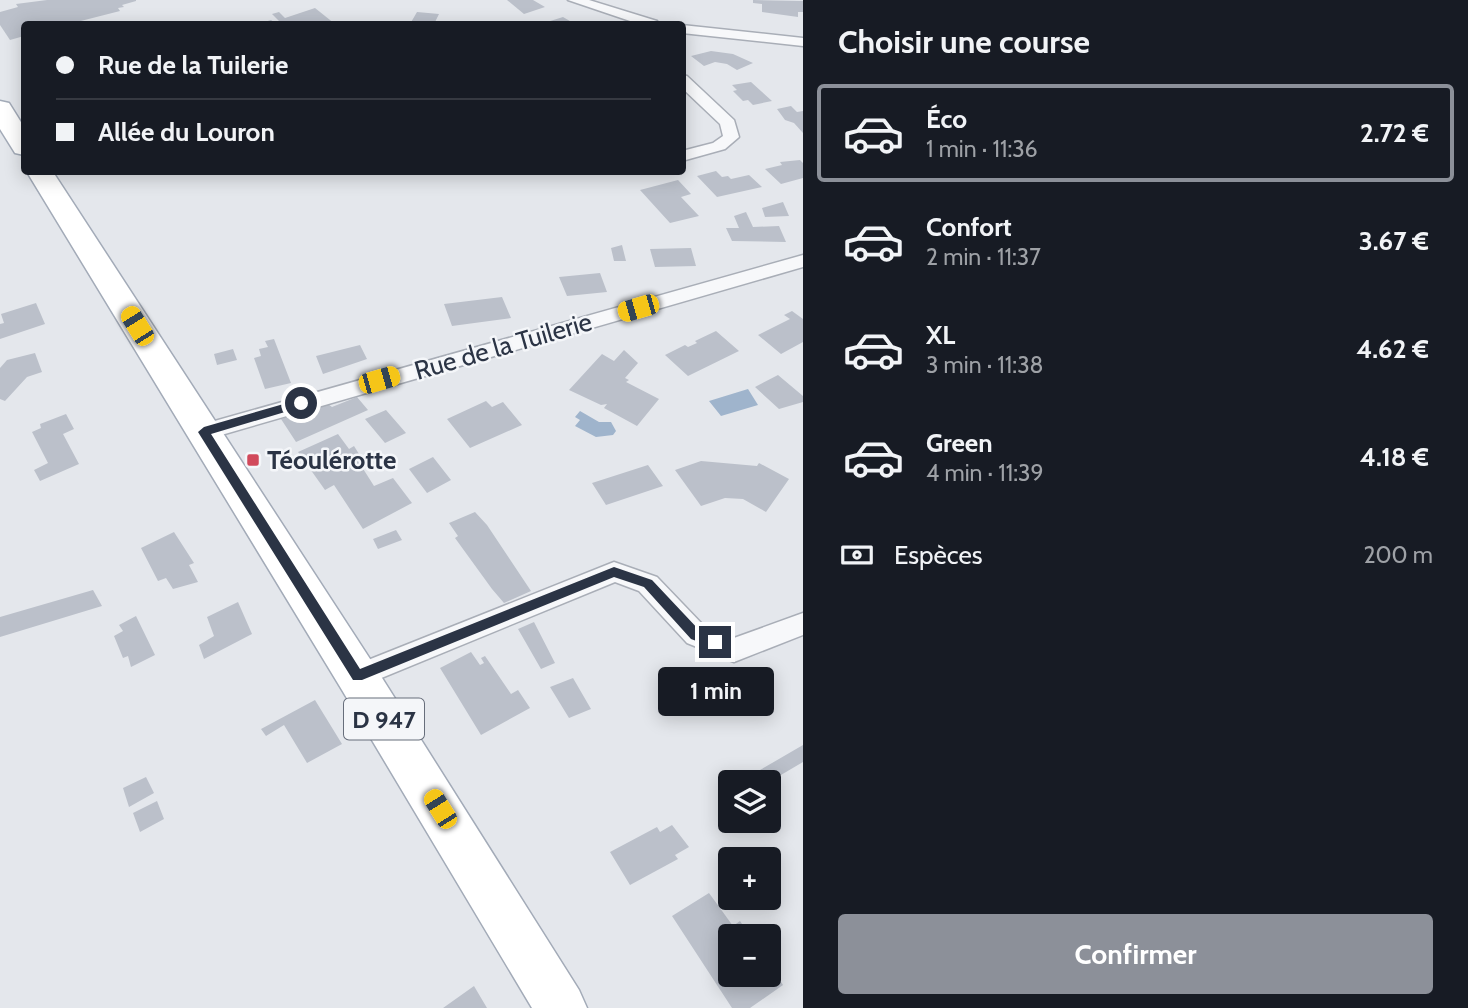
<!DOCTYPE html>
<html lang="fr">
<head>
<meta charset="utf-8">
<style>
  :root { --surface:#171b24; --page:#20242c; --text:#f1f3f6; --muted:#9ea1a6; --line:#363941; --accent:#8c9099 }
  body { margin:0; font-family:Cabin,sans-serif; background:var(--page); color:var(--text); height:100vh; display:flex; flex-direction:column; font-size:26px; white-space:nowrap }
  * { box-sizing:border-box; margin:0 }
  p { font-size:23px; color:var(--muted) }
  .icon { flex:none; width:38px; height:38px; fill:none; stroke:currentColor; stroke-width:2; stroke-linecap:round; stroke-linejoin:round }
  .map { position:relative; flex:1; overflow:hidden }
  .details { display:flex; flex-direction:column; background:var(--surface); width:665px }
  .details>* { flex:none }
  .hud { position:absolute; left:21px; top:21px; width:665px; height:154px; border-radius:7px; box-shadow:0 4px 18px #0003; display:grid; align-content:center; height:154px; padding:0 35px; background:var(--surface) }
  .tools { position:absolute; left:718px; top:770px; display:grid; gap:14px }
  .tools a { display:grid; place-items:center; width:63px; height:63px; border-radius:7px; background:var(--surface); box-shadow:0 4px 18px #0003; font-size:35px }
  .end { position:absolute; width:32px; height:32px; margin:-16px; border:9px solid #2b3445; background:#fff; box-shadow:0 0 0 4px #fff }
  .from { border-radius:50% }
  .bubble { position:absolute; height:49px; border-radius:7px; background:var(--surface); box-shadow:0 4px 18px #0003; font-size:23px; font-weight:700; line-height:49px; text-align:center }
  .car { position:absolute; width:21px; height:42px; margin:-21px -10px; border-radius:9px; box-shadow:0 0 5px 2px #0007; background:linear-gradient(#f5c518 24%,#345 0 40%,#f5c518 0 76%,#345 0 86%,#f5c518 0) }
  .hud b { display:flex; align-items:center; gap:24px; height:66px; font-size:26px }
  .hud b+b { border-top:2px solid var(--line) }
  .hud i { width:18px; height:18px; background:var(--text) }
  ul { padding:0; list-style:none }
  li { display:flex; align-items:center; gap:21px; height:98px; margin:0 14px 10px; padding:0 21px; border:4px solid transparent; border-radius:7px }
  li div { flex:1 }
  li b { display:block; font-size:26px }
  li em { font-style:normal; font-weight:700 }
  li.on { border-color:var(--accent) }
  li>.icon { width:63px; height:63px; stroke-width:1.5 }
  h2 { padding:0 35px; font-size:32px; line-height:84px }
  .pay { display:flex; align-items:center; gap:18px; height:77px; padding:0 35px; font-size:26px }
  .pay p { margin-inline-start:auto }
  .action { display:flex; gap:14px; margin-top:auto; padding:14px 35px }
  .action a { flex:1; height:80px; border-radius:7px; background:var(--accent); color:#fff; font-size:28px; font-weight:700; line-height:80px; text-align:center }
  main { display:flex; flex:1; min-height:0 }
  .map>svg:first-child { display:block }
  .water { fill:#9fb4cc }
  .building { fill:#bbc0ca }
  .lines { fill:none; stroke-linecap:round; stroke-linejoin:round }
  .minor-casing { stroke:#a9aeb7; stroke-width:3 }
  .primary-casing { stroke:#a3abb8; stroke-width:3 }
  .minor { fill:#f7f8fa; fill-rule:evenodd }
  .primary { fill:#fff; fill-rule:evenodd }
  .route { fill:#2b3445 }
  .poi-dot { fill:#d1495b; stroke:#f4f6f9; stroke-width:2.5 }
  .labels { text-anchor:middle; dominant-baseline:central; stroke-width:5; stroke-linejoin:round; paint-order:stroke }
  .shield { fill:#f4f6f9; stroke:#676e7b; stroke-width:2 }
  .shield-label { font-size:24px; font-weight:bold; fill:#2b3445 }
  .street-label { font-size:26px; fill:#2b3445; stroke:#f4f6f9 }
  .poi-label { font-size:26px; font-weight:bold; fill:#2b3445; stroke:#f4f6f9; text-anchor:start }
</style>
</head>
<body>
<main>
<div class="map">
<svg width="803" height="1008" viewBox="0 0 803 1008">
  <rect width="100%" height="100%" fill="#e4e7ec"/>
  <path class="water" d="M748 389 758 405 721 416 709 401Z
    M580 411 599 422H611L616 431 613 435 596 437 575 426 580 420 575 417Z"/>
  <path class="building" d="M47 0H136V1L122 5 124 7 118 8 120 11 69 24H24V36L10 40 0 25V12L18 7 16 4Z
    M507 0H533L545 7 524 14Z
    M753 0 803 1V12H798V17L762 12V4L753 3Z
    M315 8 335 24H313L310 22 258 24 271 20 275 23 280 22 272 14 279 12 285 18Z
    M417 12 439 14 434 24H410Z
    M563 17 575 24 547 22Z
    M711 51 733 54 753 63 737 70 727 64 715 62 704 66 691 56Z
    M751 82 772 101 753 105 748 100 743 101 733 91 737 90 732 85Z
    M791 106 797 112 803 111V133L794 123 785 120 777 109Z
    M800 160 803 163V178L781 184 765 169 782 165 780 162Z
    M716 171 722 177 728 176 731 179 749 175 762 187 717 197 697 176Z
    M678 180 691 194 681 197 699 216 670 223 640 190Z
    M783 202 789 216 765 217 762 208Z
    M746 212 753 227 779 226 786 242 732 241 726 228H739L734 216Z
    M622 245 626 261H614L611 248Z
    M691 248 696 266 655 267 650 249Z
    M600 273 607 292 567 296 559 277Z
    M502 297 511 318 452 326 444 304Z
    M36 303 45 324 0 339V324L4 323 1 314Z
    M792 311 803 319V342L781 354 758 335 790 319 784 315Z
    M716 331 739 351 688 376 665 355 685 345 688 347 697 343 695 341Z
    M274 339 291 383 265 389 254 358 261 356 259 349 268 347 265 341Z
    M360 345 367 359 323 374 316 356Z
    M233 349 237 360 217 365 214 354Z
    M624 350 638 363 625 378 629 380 626 382 659 399 637 426 604 408 607 404 601 405 569 390 602 354 614 361Z
    M35 353 42 372 27 377 5 401 0 399V368L7 360Z
    M778 375 803 396V402L779 409 755 387Z
    M357 397 368 410 296 442 281 419 328 404 332 407Z
    M486 401 492 407 503 402 522 425 470 448 447 419Z
    M386 410 406 433 385 443 365 419Z
    M66 414 74 429 63 434 79 464 40 481 34 470 48 463 32 432 41 428 40 424Z
    M338 434 349 449 354 446 359 454 355 456 374 486 393 478 412 503 363 529 334 485 325 490 298 452Z
    M433 457 451 480 427 493 409 469Z
    M701 461 757 466 759 463 789 479 766 512 743 499 725 498 701 506 675 470Z
    M648 465 663 486 606 505 592 483Z
    M475 512 487 525 531 591 504 603 492 589 455 538 458 536 449 523Z
    M396 530 402 540 378 549 373 539Z
    M174 532 194 563 189 565 198 582 173 589 166 578 158 581 141 548Z
    M93 590 102 606 0 637V617Z
    M238 602 252 634 204 659 199 645 214 636 207 617Z
    M136 616 155 655 131 667 128 656 123 658 114 636 123 631 119 625Z
    M534 622 555 663 541 669 518 629Z
    M471 652 480 665 484 663 481 658 485 656 511 694 518 690 530 708 481 735 440 668Z
    M573 678 591 709 569 718 550 687Z
    M315 700 342 744 307 763 284 725 266 736 261 729Z
    M803 745V762L769 782 760 770Z
    M146 777 154 793 129 807 123 788Z
    M157 801 164 819 140 832 133 813Z
    M672 825 689 847 675 855 678 859 630 885 610 852 657 827 660 832Z
    M709 893 733 926 740 921 750 936H730V975H768V962L783 985 750 1008H732L672 916Z
    M474 986 487 1008H443Z"/>
  <g class="lines">
    <defs>
      <path id="minor" d="M568 0H589L657 21 659 24H639Z
        M682 25 803 38V46L682 33Z
        M682 75 687 76 734 120 739 137 725 149 682 161V151L713 143 723 136 720 124 682 88Z
        M803 255V267L204 440 196 438 193 432 196 426 204 424Z
        M614 562 657 577 705 627 734 638 803 613V635L734 662 687 643 639 591 615 582 357 688 348 684 344 676 348 668Z"/>
      <path id="primary" d="M0 101 9 103 24 127V155L15 153 0 129Z
        M27 172H53L372 662 579 990 587 1008H532L342 690Z"/>
    </defs>
    <use href="#minor" class="minor-casing"/>
    <use href="#primary" class="primary-casing"/>
    <use href="#minor" class="minor"/>
    <use href="#primary" class="primary"/>
  </g>
  <path class="route" d="M301 399 305 400V406L211 434 360 669 614 567 652 580 700 631 719 638V646L715 648 691 639 644 587 614 577 362 680H353L198 432 204 427Z"/>
  <rect class="poi-dot" x="246" y="453" width="14" height="14" rx="3.5"/>
  <g class="labels">
    <rect class="shield" x="344" y="698.5" width="80" height="41" rx="5"/>
    <g class="shield-label">
      <text x="384" y="719">D 947</text>
    </g>
    <g class="street-label">
      <text transform="translate(503 346) rotate(-16)">Rue de la Tuilerie</text>
    </g>
    <g class="poi-label">
      <text x="267" y="460">Téoulérotte</text>
    </g>
  </g>
</svg>
<div class="tools">
<a><svg class="icon" aria-label="layers" viewBox="0 0 24 24"><path d="M12 4l9 5-9 5-9-5zM3 14l9 5 9-5"/></svg></a>
<a>+</a>
<a>−</a>
</div>
<i class="end from" style="left:301px;top:403px"></i>
<i class="end" style="left:715px;top:642px"></i>
<div class="bubble" style="left:658px;top:667px;width:116px">1 min</div>
<i class="car" style="left:638px;top:308px;rotate:254deg"></i>
<i class="car" style="left:137px;top:326px;rotate:328deg"></i>
<i class="car" style="left:379px;top:380px;rotate:74deg"></i>
<i class="car" style="left:440px;top:809px;rotate:328deg"></i>
<div class="hud">
<b><i class="from"></i>Rue de la Tuilerie</b>
<b><i></i>Allée du Louron</b>
</div>
</div>
<section class="details">
<h2>Choisir une course</h2>
<ul>
<li class="on"><svg class="icon" aria-label="car" viewBox="0 0 24 24"><path d="M5 17H2v-5l4-1 3-4h7l3 4 3 1v5h-3M9 17h6M6 11h13"/><circle cx="7" cy="17" r="2"/><circle cx="17" cy="17" r="2"/></svg><div><b>Éco</b><p>1 min · 11:36</p></div><em>2.72 €</em></li>
<li><svg class="icon" aria-label="car" viewBox="0 0 24 24"><path d="M5 17H2v-5l4-1 3-4h7l3 4 3 1v5h-3M9 17h6M6 11h13"/><circle cx="7" cy="17" r="2"/><circle cx="17" cy="17" r="2"/></svg><div><b>Confort</b><p>2 min · 11:37</p></div><em>3.67 €</em></li>
<li><svg class="icon" aria-label="car" viewBox="0 0 24 24"><path d="M5 17H2v-5l4-1 3-4h7l3 4 3 1v5h-3M9 17h6M6 11h13"/><circle cx="7" cy="17" r="2"/><circle cx="17" cy="17" r="2"/></svg><div><b>XL</b><p>3 min · 11:38</p></div><em>4.62 €</em></li>
<li><svg class="icon" aria-label="car" viewBox="0 0 24 24"><path d="M5 17H2v-5l4-1 3-4h7l3 4 3 1v5h-3M9 17h6M6 11h13"/><circle cx="7" cy="17" r="2"/><circle cx="17" cy="17" r="2"/></svg><div><b>Green</b><p>4 min · 11:39</p></div><em>4.18 €</em></li>
</ul>
<div class="pay"><svg class="icon" aria-label="cash" viewBox="0 0 24 24"><path d="M3 7h18v10H3z"/><circle cx="12" cy="12" r="2"/></svg>Espèces<p>200 m</p></div>
<div class="action"><a>Confirmer</a></div>
</section>
</main>
</body>
</html>
